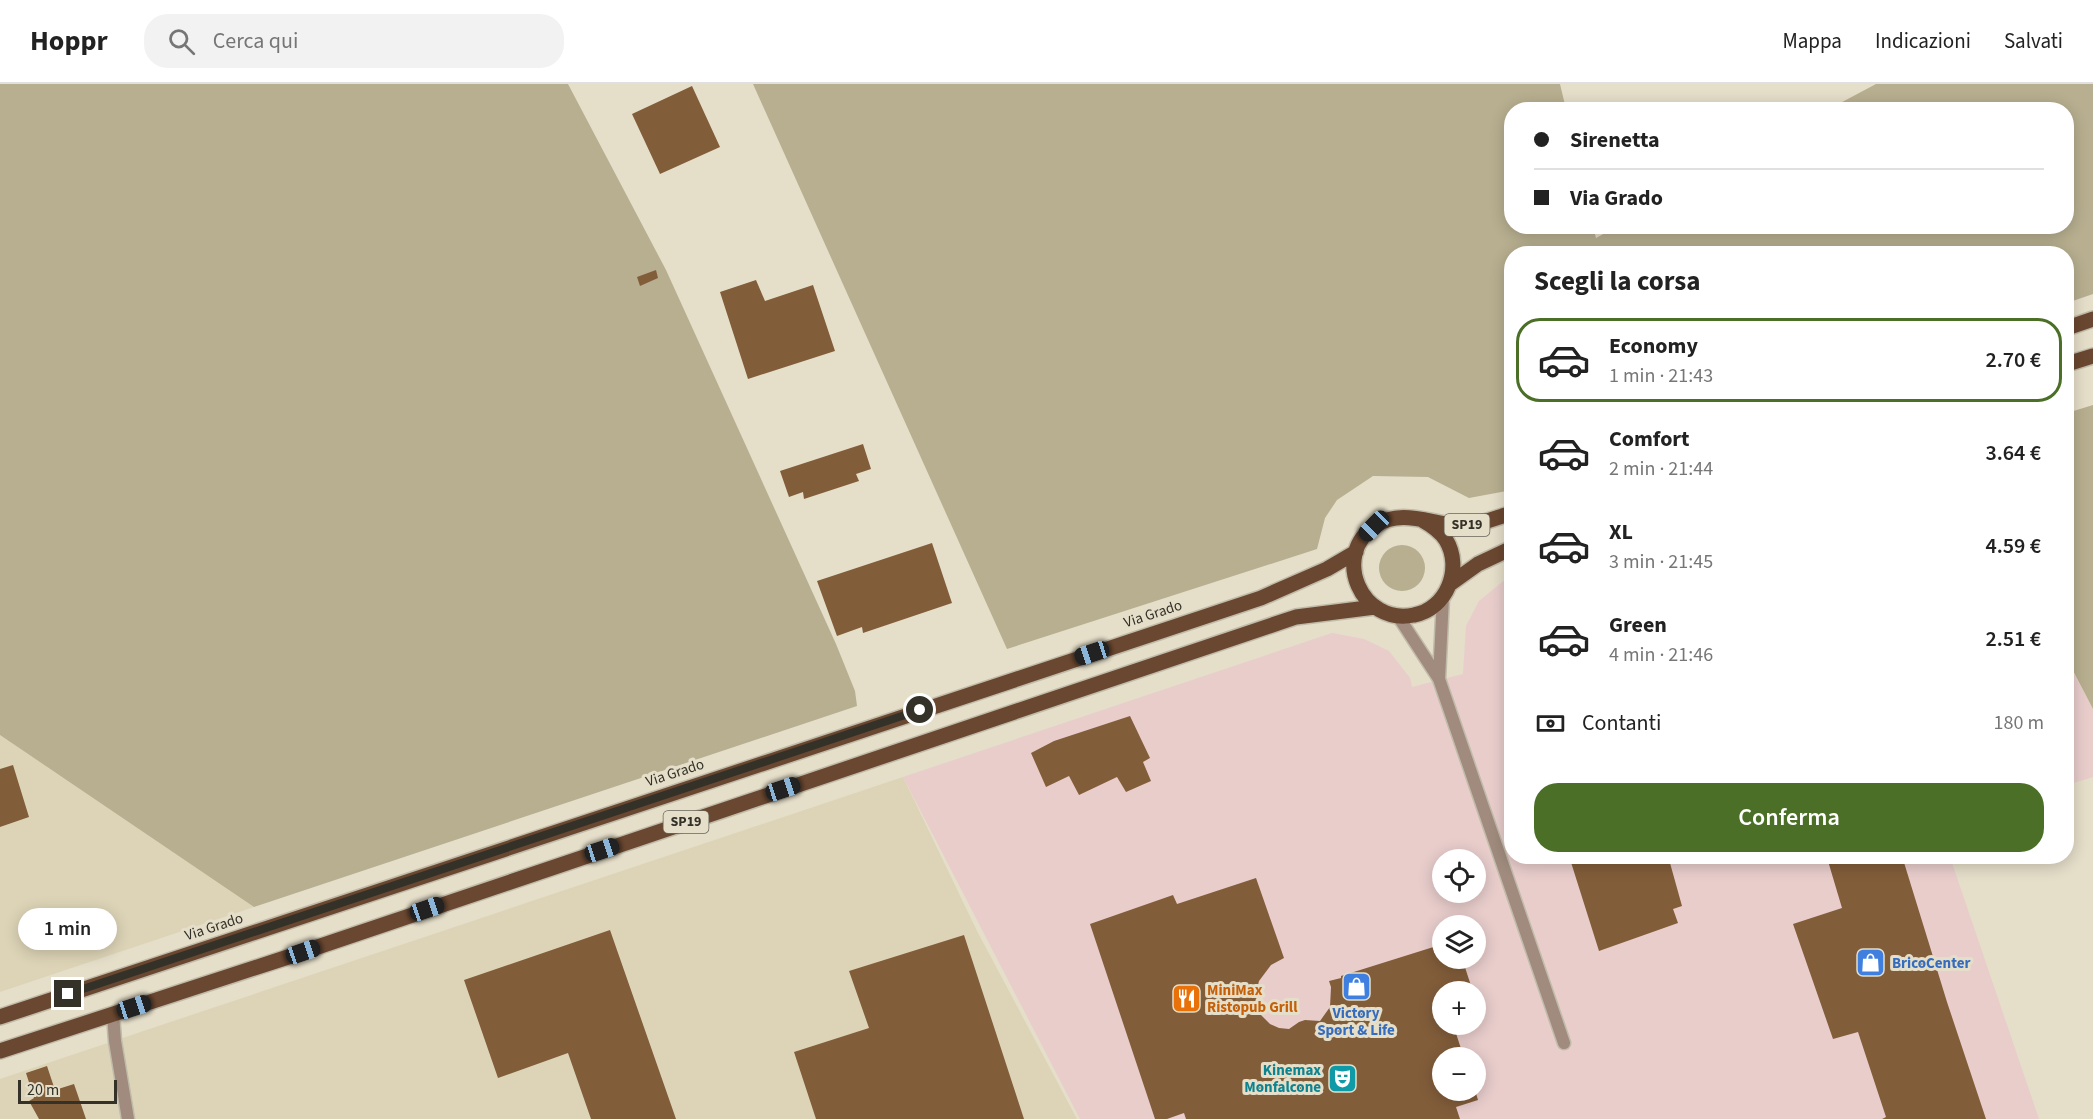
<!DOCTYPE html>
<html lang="it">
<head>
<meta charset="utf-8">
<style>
  :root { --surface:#fff; --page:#f2f2f2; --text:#222; --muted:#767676; --line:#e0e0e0; --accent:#4b6f27 }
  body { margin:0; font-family:"Source Sans 3",sans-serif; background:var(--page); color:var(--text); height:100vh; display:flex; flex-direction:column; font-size:22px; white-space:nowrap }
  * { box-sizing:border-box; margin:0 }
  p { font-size:20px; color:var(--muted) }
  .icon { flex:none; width:33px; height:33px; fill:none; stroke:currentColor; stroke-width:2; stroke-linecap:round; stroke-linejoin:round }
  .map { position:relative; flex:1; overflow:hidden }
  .sheet { position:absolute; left:1504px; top:162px; width:570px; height:618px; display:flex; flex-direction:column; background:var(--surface); border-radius:24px; box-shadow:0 3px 15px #0003 }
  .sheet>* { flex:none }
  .banner { position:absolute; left:1504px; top:18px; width:570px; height:132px; border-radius:24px; box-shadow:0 3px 15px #0003; display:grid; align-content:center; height:132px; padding:0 30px; background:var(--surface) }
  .controls { position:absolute; left:1432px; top:765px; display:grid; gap:12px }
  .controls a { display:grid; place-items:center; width:54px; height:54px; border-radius:50%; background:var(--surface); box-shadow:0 3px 15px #0003; font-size:30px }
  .scale { position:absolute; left:18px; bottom:15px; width:99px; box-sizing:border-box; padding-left:6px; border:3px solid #333128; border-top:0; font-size:16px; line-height:21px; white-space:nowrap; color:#333128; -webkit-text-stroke:4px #e5dec9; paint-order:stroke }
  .end { position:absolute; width:27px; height:27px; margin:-14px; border:8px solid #333128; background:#fff; box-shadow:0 0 0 3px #fff }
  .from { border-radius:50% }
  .bubble { position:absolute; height:42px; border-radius:21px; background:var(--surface); box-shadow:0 3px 15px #0003; font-size:20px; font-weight:600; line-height:42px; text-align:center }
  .car { position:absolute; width:18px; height:36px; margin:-18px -9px; border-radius:8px; box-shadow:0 0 4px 2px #0007; background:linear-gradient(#222 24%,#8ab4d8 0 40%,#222 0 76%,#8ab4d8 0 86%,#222 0) }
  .banner b { display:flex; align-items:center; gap:21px; height:57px; font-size:22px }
  .banner b+b { border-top:2px solid var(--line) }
  .banner i { width:15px; height:15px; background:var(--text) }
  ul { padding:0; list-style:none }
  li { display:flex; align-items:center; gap:18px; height:84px; margin:0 12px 9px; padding:0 18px; border:3px solid transparent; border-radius:24px }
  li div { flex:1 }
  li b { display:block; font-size:22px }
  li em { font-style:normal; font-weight:600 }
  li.on { border-color:var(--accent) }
  li>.icon { width:54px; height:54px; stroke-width:1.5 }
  h2 { padding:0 30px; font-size:27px; line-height:72px }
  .pay { display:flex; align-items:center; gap:15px; height:66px; padding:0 30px; font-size:22px }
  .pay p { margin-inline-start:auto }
  .primary-button { display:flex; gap:12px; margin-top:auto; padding:12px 30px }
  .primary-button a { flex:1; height:69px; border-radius:24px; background:var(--accent); color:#fff; font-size:24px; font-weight:600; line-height:69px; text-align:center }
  header { display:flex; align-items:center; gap:36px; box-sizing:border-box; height:84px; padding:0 30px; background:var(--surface); border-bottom:2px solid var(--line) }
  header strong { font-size:28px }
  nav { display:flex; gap:33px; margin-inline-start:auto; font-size:21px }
  .search { width:420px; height:54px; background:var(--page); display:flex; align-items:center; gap:15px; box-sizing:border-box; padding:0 21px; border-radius:24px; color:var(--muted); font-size:22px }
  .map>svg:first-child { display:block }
  .commercial { fill:#e8cdcb; fill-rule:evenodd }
  .built { fill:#ddd4b7 }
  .green { fill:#b8af90 }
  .building { fill:#825d3a }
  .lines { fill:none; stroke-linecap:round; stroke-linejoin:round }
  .lane-casing { stroke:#c1bba9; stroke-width:15 }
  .street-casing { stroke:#c1bba9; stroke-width:15 }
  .primary-casing { stroke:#c1bba9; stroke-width:18 }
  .lane { stroke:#a08b7e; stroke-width:12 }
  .street { stroke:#a08b7e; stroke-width:12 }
  .primary { stroke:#6a4730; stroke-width:15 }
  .route { stroke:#333128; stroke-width:8 }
  .labels { text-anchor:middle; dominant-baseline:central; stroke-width:6; stroke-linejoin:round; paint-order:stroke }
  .shield { fill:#e5dec9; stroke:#686558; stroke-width:1.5 }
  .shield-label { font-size:14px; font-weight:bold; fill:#333128 }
  .street-label { font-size:15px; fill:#333128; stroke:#e5dec9 }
  .shop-label { font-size:15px; font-weight:bold; fill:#366cbe; stroke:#e5dec9; text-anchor:start }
  .food-label { font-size:15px; font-weight:bold; fill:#c56008; stroke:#e5dec9; text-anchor:start }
  .culture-label { font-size:15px; font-weight:bold; fill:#0d838f; stroke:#e5dec9; text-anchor:end }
</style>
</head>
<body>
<header>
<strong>Hoppr</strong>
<div class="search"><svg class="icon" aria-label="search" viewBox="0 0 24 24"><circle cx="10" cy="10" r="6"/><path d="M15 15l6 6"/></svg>Cerca qui</div>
<nav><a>Mappa</a><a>Indicazioni</a><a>Salvati</a></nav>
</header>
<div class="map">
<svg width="2093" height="1035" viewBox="0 0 2093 1035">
  <rect width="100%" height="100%" fill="#e5dec9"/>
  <path class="commercial" d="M1512 493V772L1950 773 2039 1035H1080L903 693 1332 549 1364 555 1389 567 1410 594 1412 603 1463 590 1466 542 1479 517 1506 495ZM1443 776H1476V808H1443ZM1443 842H1476V874H1443ZM1443 908H1476V940H1443ZM1443 974H1476V1006H1443Z
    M2067 576 2093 625V693L2067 701Z"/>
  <path class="built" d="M0 651 254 823 0 908Z
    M903 693 977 847 1077 1035H0V995Z"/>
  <path class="green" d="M0 0H568L666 186 836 560 855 607 857 622 254 823 0 651Z
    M753 0H1560L1566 25 1512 26V142L1593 143 1596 154 1618 142H2067V26L1829 25 1876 0H2093V210L2067 219V170H1512V406L1469 414 1428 393 1373 392 1337 416 1325 434 1317 465 1007 565Z
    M2093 321V625L2067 575V329Z
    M1379 484a23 23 0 1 1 46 0a23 23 0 1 1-46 0Z"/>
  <path class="building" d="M692 2 720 63 660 90 632 30Z
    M656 186 658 194 640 202 637 193Z
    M756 196 765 217 813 201 835 267 748 295 720 208Z
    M863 360 871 385 856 390 859 397 804 415 803 408 789 413 780 387Z
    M932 459 952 519 863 549 862 543 837 552 817 497Z
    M1130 632 1150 674 1143 678 1151 697 1126 708 1117 693 1079 711 1069 692 1046 703 1031 669 1054 657Z
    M13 681 29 733 0 743V685Z
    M1569 772H1688L1670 779 1682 822 1673 825 1678 839 1599 867Z
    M1842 772H1902L1947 918 1986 1035H1882L1886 1033 1858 948 1833 955 1793 840 1842 824 1828 777Z
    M1256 794 1284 874 1271 881 1259 897 1256 909 1257 921 1261 931 1270 940 1279 944 1289 945 1299 938 1305 936 1320 937 1330 923 1331 903 1329 897 1341 894V892L1443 860V874H1462L1473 908H1443V940H1453L1464 974H1443V1006H1475L1478 1016 1456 1023 1460 1035H1186L1184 1029 1167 1035H1155L1090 840 1173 811 1177 820Z
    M610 846 676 1035H591L568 969 498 994 464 896Z
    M964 851 1024 1035H816L794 968 869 944 849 887Z
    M1476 915 1482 931 1476 932Z
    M47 982 55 1006 74 1000 86 1035H39L29 1017 34 1014 26 989Z"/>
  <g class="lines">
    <defs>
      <path id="lane" d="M1398 532 1439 595 1564 959
        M1439 595 1443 513"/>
      <path id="street" d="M113 930 115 957 128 1035"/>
      <path id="primary" d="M2067 244 2093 235
        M2067 280 2093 272
        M1422 436C1431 441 1440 447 1446 456 1463 484 1447 525 1414 531 1361 542 1331 471 1375 442 1405 421 1440 446 1473 441 1486 438 1499 433 1512 429
        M1450 500 1478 480 1512 464
        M0 933 1261 514 1327 485 1356 468
        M0 967 282 875 1296 533 1375 523"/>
    </defs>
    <use href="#lane" class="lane-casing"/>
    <use href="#street" class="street-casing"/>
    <use href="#primary" class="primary-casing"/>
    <use href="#lane" class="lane"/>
    <use href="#street" class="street"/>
    <use href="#primary" class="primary"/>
  </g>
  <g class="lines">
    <path class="route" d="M68 910 920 626"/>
  </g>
  <defs>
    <symbol id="shop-square" viewBox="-11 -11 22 22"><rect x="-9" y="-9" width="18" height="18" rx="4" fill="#3f7fe0" stroke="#e5dec9"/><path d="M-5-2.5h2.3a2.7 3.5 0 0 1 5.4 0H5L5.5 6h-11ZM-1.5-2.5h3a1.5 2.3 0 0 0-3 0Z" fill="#fff"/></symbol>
    <symbol id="restaurant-square" viewBox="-11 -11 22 22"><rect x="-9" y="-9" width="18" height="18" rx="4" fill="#e8710a" stroke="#e5dec9"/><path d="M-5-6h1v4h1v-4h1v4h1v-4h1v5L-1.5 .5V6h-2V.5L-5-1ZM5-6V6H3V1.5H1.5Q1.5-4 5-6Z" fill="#fff"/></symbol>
    <symbol id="theatre-square" viewBox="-11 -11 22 22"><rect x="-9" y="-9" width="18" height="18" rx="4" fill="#0f9aa8" stroke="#e5dec9"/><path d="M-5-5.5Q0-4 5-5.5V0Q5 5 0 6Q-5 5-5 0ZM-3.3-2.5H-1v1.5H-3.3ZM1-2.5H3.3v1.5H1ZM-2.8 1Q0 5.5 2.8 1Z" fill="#fff"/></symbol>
  </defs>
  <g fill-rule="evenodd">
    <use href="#shop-square" x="1854" y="862" width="33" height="33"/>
    <use href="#shop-square" x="1340" y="886" width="33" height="33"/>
    <use href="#restaurant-square" x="1170" y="898" width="33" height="33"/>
    <use href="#theatre-square" x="1326" y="978" width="33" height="33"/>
  </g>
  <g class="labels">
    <g class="shield">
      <rect x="1444.5" y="430" width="45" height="22" rx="4.5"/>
      <rect x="663.5" y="727" width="45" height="22" rx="4.5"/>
    </g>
    <g class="shield-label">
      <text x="1467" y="441">SP19</text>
      <text x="686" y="738">SP19</text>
    </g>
    <g class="street-label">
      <text transform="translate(1153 530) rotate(-18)">Via Grado</text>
      <text transform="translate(675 689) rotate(-18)">Via Grado</text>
      <text transform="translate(214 843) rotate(-18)">Via Grado</text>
    </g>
    <g class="shop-label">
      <text x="1892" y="879">BricoCenter</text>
      <text x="1356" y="929" text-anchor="middle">Victory<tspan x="1356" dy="17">Sport &amp; Life</tspan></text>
    </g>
    <g class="food-label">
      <text x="1207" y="906">MiniMax<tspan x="1207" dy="17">Ristopub Grill</tspan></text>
    </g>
    <g class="culture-label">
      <text x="1321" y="986">Kinemax<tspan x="1321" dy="17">Monfalcone</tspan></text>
    </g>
  </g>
</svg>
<div class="controls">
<a><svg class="icon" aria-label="locate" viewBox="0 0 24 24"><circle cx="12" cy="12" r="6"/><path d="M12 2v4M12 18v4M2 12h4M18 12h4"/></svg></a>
<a><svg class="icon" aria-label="layers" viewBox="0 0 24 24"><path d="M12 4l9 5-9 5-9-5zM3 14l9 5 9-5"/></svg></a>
<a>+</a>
<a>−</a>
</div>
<div class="scale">20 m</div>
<i class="end from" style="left:920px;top:626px"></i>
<i class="end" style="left:68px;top:910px"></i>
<div class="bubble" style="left:18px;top:824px;width:99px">1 min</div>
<i class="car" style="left:1374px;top:442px;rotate:225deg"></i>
<i class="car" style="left:1092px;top:569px;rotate:252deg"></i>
<i class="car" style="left:783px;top:705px;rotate:72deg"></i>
<i class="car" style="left:602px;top:766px;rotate:72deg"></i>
<i class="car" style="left:427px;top:825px;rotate:71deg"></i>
<i class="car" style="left:303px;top:868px;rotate:71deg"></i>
<i class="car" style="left:134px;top:923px;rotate:72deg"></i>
<div class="banner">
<b><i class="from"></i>Sirenetta</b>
<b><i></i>Via Grado</b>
</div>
<section class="sheet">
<h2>Scegli la corsa</h2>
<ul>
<li class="on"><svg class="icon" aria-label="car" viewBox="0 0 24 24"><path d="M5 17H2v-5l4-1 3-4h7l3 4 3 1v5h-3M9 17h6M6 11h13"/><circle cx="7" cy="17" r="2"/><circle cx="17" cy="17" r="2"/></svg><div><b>Economy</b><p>1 min · 21:43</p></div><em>2.70 €</em></li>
<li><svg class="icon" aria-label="car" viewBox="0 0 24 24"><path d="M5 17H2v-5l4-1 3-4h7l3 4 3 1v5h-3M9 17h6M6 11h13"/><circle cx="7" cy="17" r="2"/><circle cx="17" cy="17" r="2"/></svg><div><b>Comfort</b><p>2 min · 21:44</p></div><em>3.64 €</em></li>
<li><svg class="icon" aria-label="car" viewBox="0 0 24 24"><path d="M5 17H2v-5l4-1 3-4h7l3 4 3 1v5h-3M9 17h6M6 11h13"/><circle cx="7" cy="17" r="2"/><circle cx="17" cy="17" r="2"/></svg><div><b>XL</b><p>3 min · 21:45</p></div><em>4.59 €</em></li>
<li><svg class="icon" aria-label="car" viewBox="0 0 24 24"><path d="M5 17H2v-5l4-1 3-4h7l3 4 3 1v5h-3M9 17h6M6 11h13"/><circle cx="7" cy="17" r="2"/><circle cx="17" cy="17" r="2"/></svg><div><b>Green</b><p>4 min · 21:46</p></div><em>2.51 €</em></li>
</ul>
<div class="pay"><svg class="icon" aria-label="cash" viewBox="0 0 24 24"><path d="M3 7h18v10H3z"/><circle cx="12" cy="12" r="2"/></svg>Contanti<p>180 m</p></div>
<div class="primary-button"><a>Conferma</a></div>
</section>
</div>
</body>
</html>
